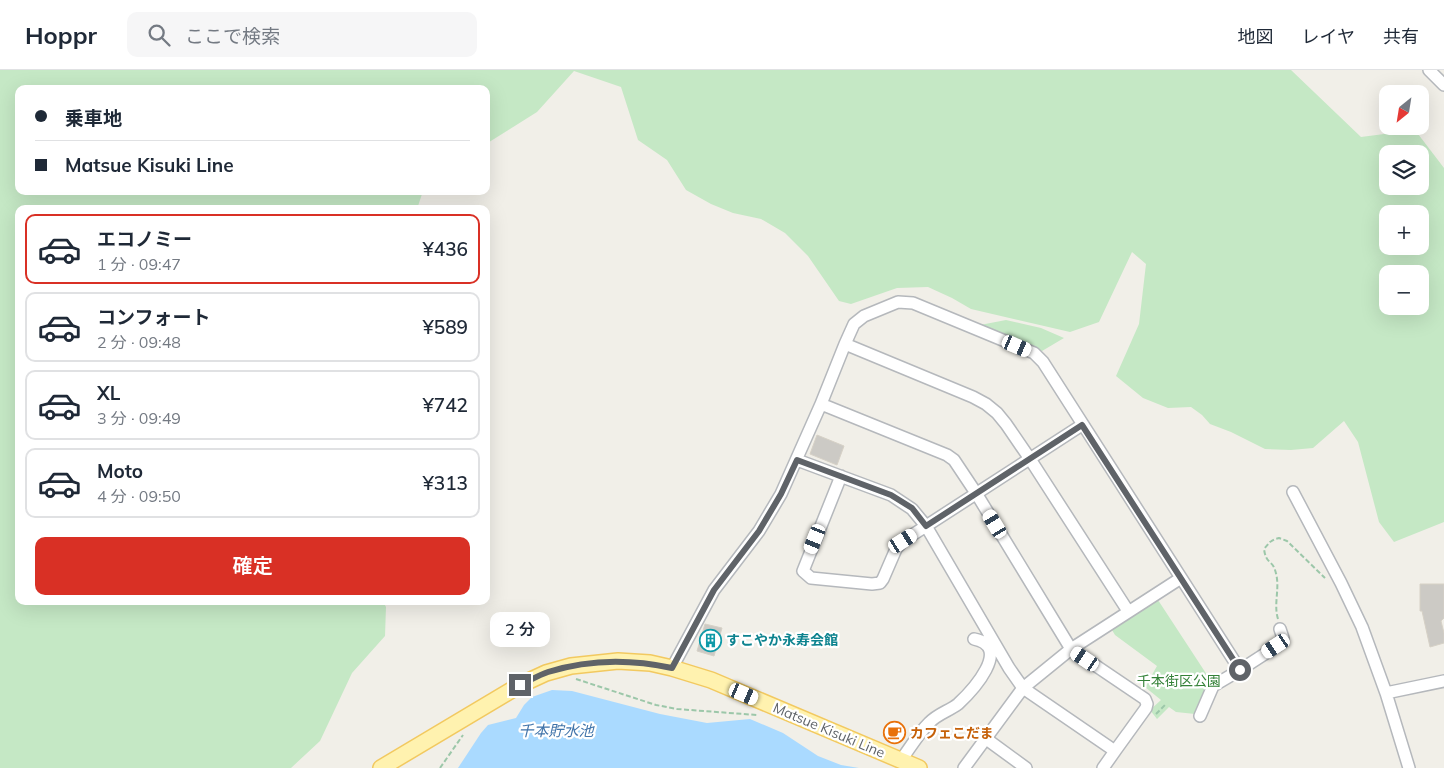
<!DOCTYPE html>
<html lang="ja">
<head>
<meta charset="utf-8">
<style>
  :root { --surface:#fff; --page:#f6f6f7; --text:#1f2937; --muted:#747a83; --line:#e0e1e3; --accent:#d93025 }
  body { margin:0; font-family:Mulish,"Noto Sans JP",sans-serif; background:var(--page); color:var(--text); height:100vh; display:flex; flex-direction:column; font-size:19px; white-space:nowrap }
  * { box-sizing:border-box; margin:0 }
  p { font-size:16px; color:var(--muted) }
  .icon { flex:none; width:28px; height:28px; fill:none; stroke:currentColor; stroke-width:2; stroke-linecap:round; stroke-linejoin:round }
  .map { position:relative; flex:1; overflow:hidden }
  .panel { position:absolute; left:15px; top:135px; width:475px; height:400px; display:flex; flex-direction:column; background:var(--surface); border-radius:10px; box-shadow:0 5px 20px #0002 }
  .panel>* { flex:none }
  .banner { position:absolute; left:15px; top:15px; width:475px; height:110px; border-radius:10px; box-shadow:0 5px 20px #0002; display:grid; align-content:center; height:110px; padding:0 20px; background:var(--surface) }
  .needle { width:32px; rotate:210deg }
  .tools { position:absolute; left:1379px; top:15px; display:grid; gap:10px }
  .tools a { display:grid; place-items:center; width:50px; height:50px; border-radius:10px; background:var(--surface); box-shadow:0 5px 20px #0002; font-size:25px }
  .end { position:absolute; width:22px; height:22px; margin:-11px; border:6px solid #5f6368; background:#fff; box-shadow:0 0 0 2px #fff }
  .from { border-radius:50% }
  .bubble { position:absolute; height:35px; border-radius:10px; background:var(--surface); box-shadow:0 5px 20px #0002; font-size:16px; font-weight:600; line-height:35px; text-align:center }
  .car { position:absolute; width:15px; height:30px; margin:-15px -8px; border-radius:6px; box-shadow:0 0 4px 1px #0007; background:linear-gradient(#fff 24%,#345 0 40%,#fff 0 76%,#345 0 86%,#fff 0) }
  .banner b { display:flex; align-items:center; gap:18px; height:48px; font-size:19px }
  .banner b+b { border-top:1px solid var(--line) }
  .banner i { width:12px; height:12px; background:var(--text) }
  ul { padding:9px 0 0; list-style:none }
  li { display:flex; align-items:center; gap:15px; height:70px; margin:0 10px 8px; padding:0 10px; border:2px solid var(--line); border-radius:10px }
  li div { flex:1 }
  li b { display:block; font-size:19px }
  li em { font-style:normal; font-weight:600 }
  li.active { border-color:var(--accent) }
  li>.icon { width:45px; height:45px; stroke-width:1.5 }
  .primary-button { display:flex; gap:10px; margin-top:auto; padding:10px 20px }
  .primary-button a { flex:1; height:58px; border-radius:10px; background:var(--accent); color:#fff; font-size:20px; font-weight:600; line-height:58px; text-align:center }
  header { display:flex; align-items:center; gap:30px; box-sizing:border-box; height:70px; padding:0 25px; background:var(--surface); border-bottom:1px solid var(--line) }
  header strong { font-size:24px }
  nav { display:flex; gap:28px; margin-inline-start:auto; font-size:18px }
  .search { width:350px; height:45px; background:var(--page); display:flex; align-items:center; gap:12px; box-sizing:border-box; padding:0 18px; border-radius:10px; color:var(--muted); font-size:19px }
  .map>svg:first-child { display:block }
  .green { fill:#c5e8c5; fill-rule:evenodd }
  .water { fill:#aadaff }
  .building { fill:#cccac5; stroke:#d6d1c6 }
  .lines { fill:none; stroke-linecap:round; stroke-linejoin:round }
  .minor-casing { stroke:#b5b8bc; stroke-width:14 }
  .major-casing { stroke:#f2c960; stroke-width:18 }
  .path { stroke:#9cc7a9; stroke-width:2; stroke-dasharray:5 2.5; stroke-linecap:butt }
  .minor { stroke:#fff; stroke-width:11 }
  .major { stroke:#fff2af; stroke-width:15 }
  .route { stroke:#5f6368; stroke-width:6 }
  .labels { text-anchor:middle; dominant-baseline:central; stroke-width:4.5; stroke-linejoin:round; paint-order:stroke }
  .culture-label { font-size:14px; font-weight:bold; fill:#0d838f; stroke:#fff; text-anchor:start }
  .park-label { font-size:14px; fill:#348238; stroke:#fff }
  .street-label { font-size:14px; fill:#5f6368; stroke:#fff }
  .food-label { font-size:14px; font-weight:bold; fill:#c56008; stroke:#fff; text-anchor:start }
  .water-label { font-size:15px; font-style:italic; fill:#4174aa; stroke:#fff }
</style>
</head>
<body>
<header>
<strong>Hoppr</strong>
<div class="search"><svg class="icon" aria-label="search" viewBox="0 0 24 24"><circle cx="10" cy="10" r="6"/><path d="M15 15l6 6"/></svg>ここで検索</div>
<nav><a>地図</a><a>レイヤ</a><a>共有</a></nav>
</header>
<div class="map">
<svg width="1444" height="698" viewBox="0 0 1444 698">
  <rect width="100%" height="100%" fill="#f1efe8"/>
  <path class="green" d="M0 0H1291L1361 67 1415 60 1444 98V452L1394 472 1379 452 1358 372 1344 351 1313 378 1291 380 1265 379 1231 362 1210 354 1202 345 1191 337 1168 338 1143 328 1116 306 1139 254 1146 194 1132 182 1099 252 1070 262 971 239 952 228 928 217 897 218 851 234 839 231 808 186 785 163 761 149 733 143 711 134 686 120 667 90 638 70 621 17 574 1 537 42 486 74V19H19V121H423L417 139H19V531H383L386 537 385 566 352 603 320 671 291 698H0ZM1388 84H1420V116H1388ZM1388 144H1420V176H1388ZM1388 204H1420V236H1388Z
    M1006 250 1041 258 1064 268 1042 281 980 255Z
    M1158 530 1211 611 1195 644 1176 642 1169 637 1157 649 1150 640 1161 630 1145 617 1157 596 1115 565 1112 560Z"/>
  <path class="water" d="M552 620 572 621 660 644 707 653 750 649 783 663 818 686 841 695 859 698H458L481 663 488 655 516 648 524 635 532 627Z"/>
  <path class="building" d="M817 365 844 376 837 395 810 384Z
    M1420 514H1444V548L1441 551 1444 563V573L1430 577 1422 541H1420Z
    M705 554 722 558 714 586 697 581Z
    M889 654 904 661 899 673 883 666Z"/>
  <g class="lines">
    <defs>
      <path id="minor" d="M1429 0 1444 15
        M845 274 854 254 864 246 898 232 913 233 1034 283 1043 292 1240 600 1213 616 1200 646
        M821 334 845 274 973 327 986 334 997 343 1006 354 1030 389 1128 541
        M841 406 803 501 811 508 872 514 880 513 883 509 896 479 903 471 1082 355
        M1293 422 1341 513 1362 557 1386 623 1409 698
        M672 598 714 520 759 461 781 424 821 334 947 385 954 390 976 423 1071 579 1145 629 1147 634 1146 638 1115 681 1023 618 1009 598 926 456 912 439 891 425 797 390
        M1240 600 1277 576 1283 568 1280 559
        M1386 623 1444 611
        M985 668 1026 698
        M901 690C910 678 918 664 929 653 937 644 949 641 958 634 972 621 1013 577 974 569
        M964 698 1023 618 1071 579 1181 508
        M1103 698 1115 681"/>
      <path id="major" d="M381 698 520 615 546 603 571 596 618 591 650 593 672 598 711 610 919 698"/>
    </defs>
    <use href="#minor" class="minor-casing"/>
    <use href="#major" class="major-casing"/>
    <path class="path" d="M1278 549C1273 533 1281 517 1275 500 1272 490 1266 494 1264 479L1270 472 1275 469 1279 468 1287 471 1325 508
      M576 609 656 635 677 639 757 645
      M1156 644 1165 635
      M440 698 463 665"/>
    <use href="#minor" class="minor"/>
    <use href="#major" class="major"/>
  </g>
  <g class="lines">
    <path class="route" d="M520 615C529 611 539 605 548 602 589 589 631 589 672 598L714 520 759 461 781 424 797 390 891 425 912 438 926 456 1082 355 1240 600"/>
  </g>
  <defs>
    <symbol id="building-ring" viewBox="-11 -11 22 22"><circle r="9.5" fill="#fff" stroke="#0f9aa8" stroke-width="1.5"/><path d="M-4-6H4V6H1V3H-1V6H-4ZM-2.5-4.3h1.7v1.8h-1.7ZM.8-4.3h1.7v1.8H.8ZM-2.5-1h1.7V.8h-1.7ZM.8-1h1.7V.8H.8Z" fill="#0f9aa8"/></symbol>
    <symbol id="cafe-ring" viewBox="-11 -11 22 22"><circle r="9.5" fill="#fff" stroke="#e8710a" stroke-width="1.5"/><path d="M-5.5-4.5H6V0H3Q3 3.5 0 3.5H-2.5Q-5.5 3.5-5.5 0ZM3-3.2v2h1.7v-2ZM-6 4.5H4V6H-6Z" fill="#e8710a"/></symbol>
  </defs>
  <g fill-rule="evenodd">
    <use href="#building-ring" x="698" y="558" width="25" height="25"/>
    <use href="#cafe-ring" x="882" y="650" width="25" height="25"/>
  </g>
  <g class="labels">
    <g class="culture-label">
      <text x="726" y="570">すこやか永寿会館</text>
    </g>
    <g class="park-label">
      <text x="1179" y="611">千本街区公園</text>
    </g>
    <g class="street-label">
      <text transform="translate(829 660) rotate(23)">Matsue Kisuki Line</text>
    </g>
    <g class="food-label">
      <text x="910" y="663">カフェこだま</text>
    </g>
    <g class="water-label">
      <text x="556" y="660">千本貯水池</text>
    </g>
  </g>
</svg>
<div class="tools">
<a><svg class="needle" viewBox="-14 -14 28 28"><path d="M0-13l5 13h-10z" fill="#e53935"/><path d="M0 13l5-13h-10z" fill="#747a83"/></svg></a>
<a><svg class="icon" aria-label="layers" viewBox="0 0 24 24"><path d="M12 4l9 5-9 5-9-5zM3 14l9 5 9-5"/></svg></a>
<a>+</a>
<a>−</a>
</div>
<i class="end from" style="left:1240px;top:600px"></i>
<i class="end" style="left:520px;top:615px"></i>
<div class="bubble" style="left:490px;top:542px;width:60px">2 分</div>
<i class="car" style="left:1017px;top:276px;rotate:113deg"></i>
<i class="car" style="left:995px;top:454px;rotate:329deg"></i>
<i class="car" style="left:815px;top:469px;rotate:202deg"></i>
<i class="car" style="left:903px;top:471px;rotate:58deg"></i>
<i class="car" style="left:1276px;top:576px;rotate:236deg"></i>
<i class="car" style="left:1085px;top:589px;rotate:304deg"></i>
<i class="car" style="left:744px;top:624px;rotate:113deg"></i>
<div class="banner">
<b><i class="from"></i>乗車地</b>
<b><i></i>Matsue Kisuki Line</b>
</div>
<section class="panel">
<ul>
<li class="active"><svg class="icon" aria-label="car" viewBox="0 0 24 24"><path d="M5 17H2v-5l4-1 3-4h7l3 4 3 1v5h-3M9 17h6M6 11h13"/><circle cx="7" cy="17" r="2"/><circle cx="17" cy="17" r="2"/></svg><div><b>エコノミー</b><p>1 分 · 09:47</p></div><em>¥436</em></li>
<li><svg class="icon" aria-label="car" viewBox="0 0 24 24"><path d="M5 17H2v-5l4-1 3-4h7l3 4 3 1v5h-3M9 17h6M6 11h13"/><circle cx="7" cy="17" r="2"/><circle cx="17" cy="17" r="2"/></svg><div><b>コンフォート</b><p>2 分 · 09:48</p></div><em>¥589</em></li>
<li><svg class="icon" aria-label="car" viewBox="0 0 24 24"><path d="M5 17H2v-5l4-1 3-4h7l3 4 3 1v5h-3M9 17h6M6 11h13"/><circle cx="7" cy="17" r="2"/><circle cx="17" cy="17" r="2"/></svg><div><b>XL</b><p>3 分 · 09:49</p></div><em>¥742</em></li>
<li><svg class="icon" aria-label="car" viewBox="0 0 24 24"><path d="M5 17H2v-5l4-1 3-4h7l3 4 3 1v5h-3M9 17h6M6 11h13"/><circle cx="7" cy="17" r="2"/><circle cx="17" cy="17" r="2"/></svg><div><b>Moto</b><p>4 分 · 09:50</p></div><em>¥313</em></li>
</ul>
<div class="primary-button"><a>確定</a></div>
</section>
</div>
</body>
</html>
